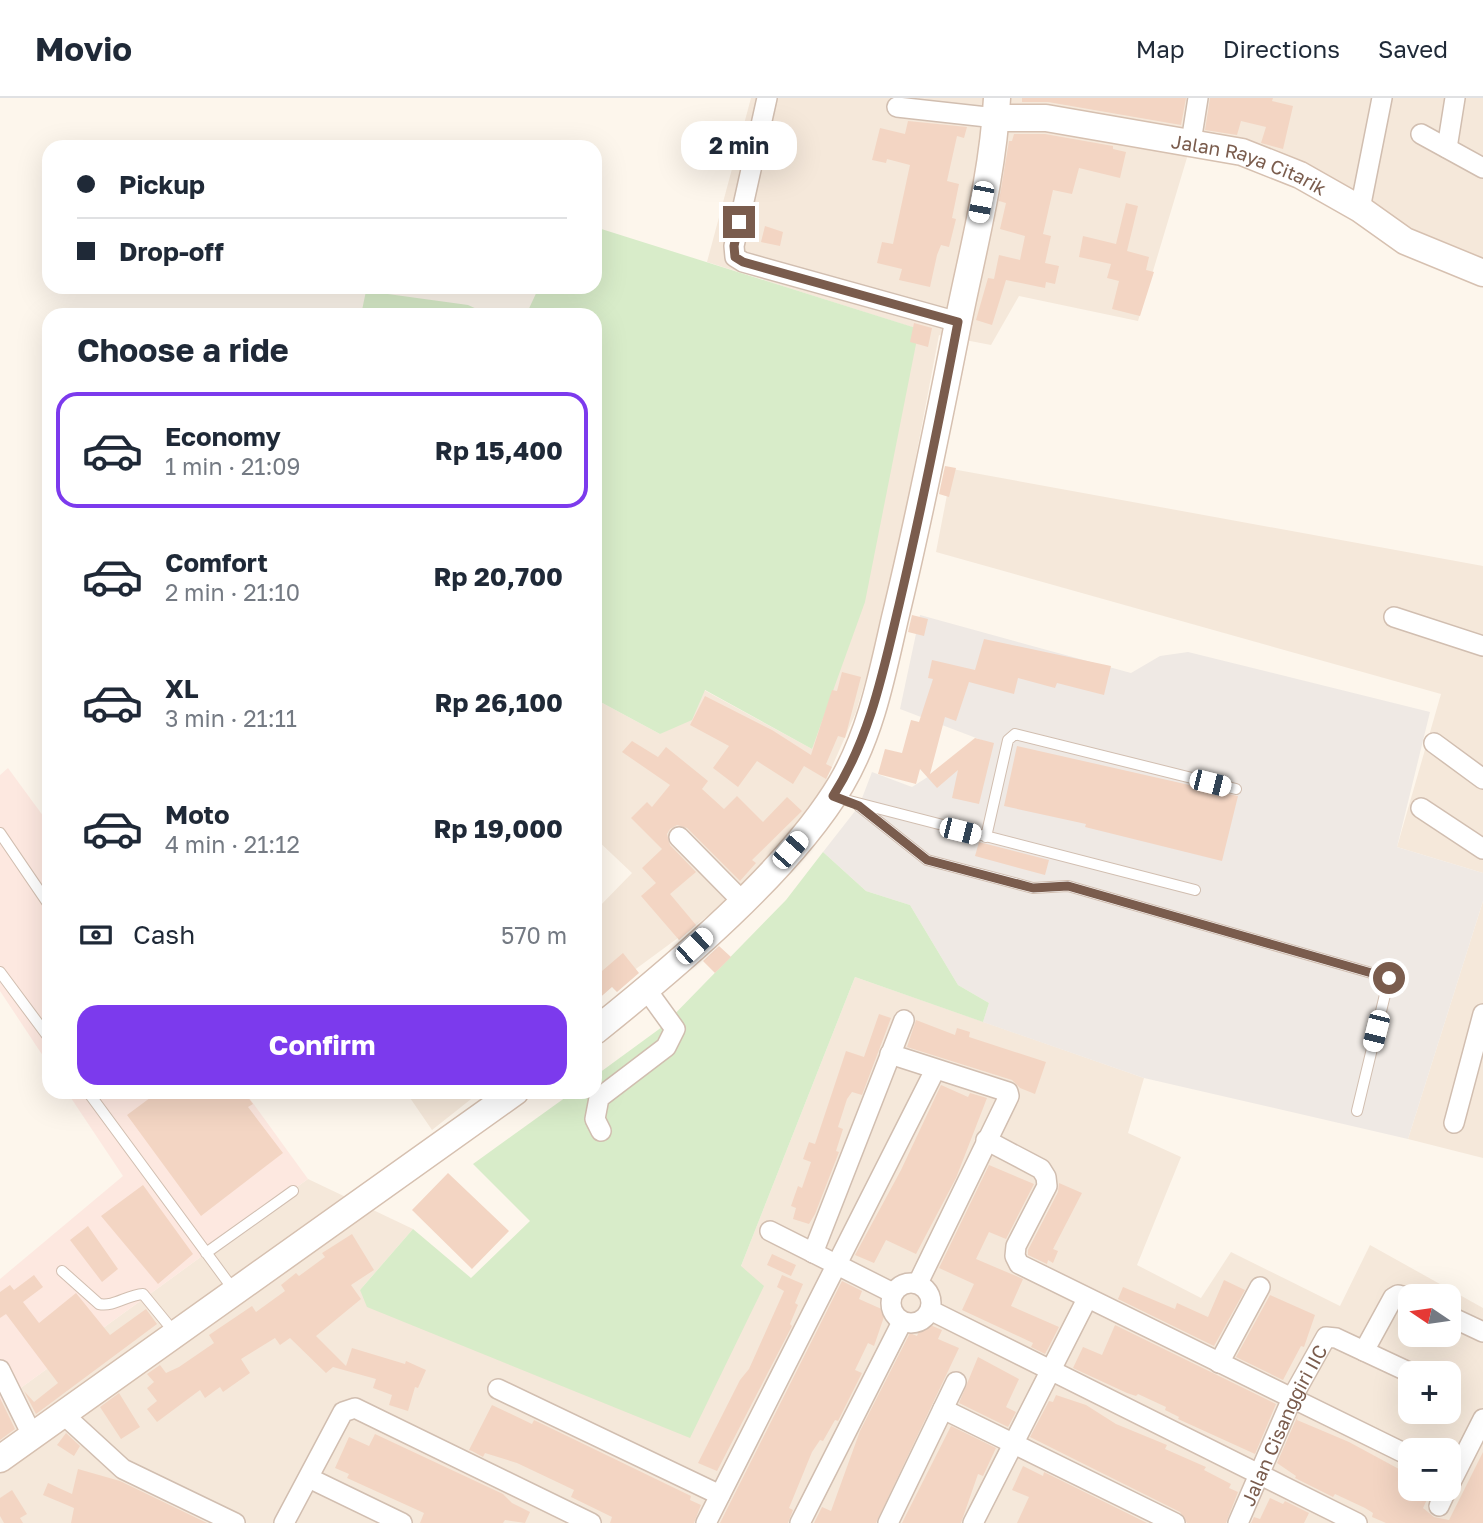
<!DOCTYPE html>
<html lang="en">
<head>
<meta charset="utf-8">
<style>
  :root { --surface:#fff; --page:#f2f2f3; --text:#1f2937; --muted:#747a83; --line:#e0e1e3; --accent:#7c3aed }
  body { margin:0; font-family:"Golos Text",sans-serif; background:var(--page); color:var(--text); height:100vh; display:flex; flex-direction:column; font-size:26px; white-space:nowrap }
  * { box-sizing:border-box; margin:0 }
  p { font-size:23px; color:var(--muted) }
  .icon { flex:none; width:38px; height:38px; fill:none; stroke:currentColor; stroke-width:2; stroke-linecap:round; stroke-linejoin:round }
  .map { position:relative; flex:1; overflow:hidden }
  .side { position:absolute; left:42px; top:210px; width:560px; height:791px; display:flex; flex-direction:column; background:var(--surface); border-radius:21px; box-shadow:0 7px 28px #0002 }
  .side>* { flex:none }
  .hud { position:absolute; left:42px; top:42px; width:560px; height:154px; border-radius:21px; box-shadow:0 7px 28px #0002; display:grid; align-content:center; height:154px; padding:0 35px; background:var(--surface) }
  .needle { width:46px; rotate:283deg }
  .buttons { position:absolute; left:1398px; top:1186px; display:grid; gap:14px }
  .buttons a { display:grid; place-items:center; width:63px; height:63px; border-radius:14px; background:var(--surface); box-shadow:0 7px 28px #0002; font-size:35px }
  .end { position:absolute; width:32px; height:32px; margin:-16px; border:9px solid #7a5c4d; background:#fff; box-shadow:0 0 0 4px #fff }
  .from { border-radius:50% }
  .bubble { position:absolute; height:49px; border-radius:21px; background:var(--surface); box-shadow:0 7px 28px #0002; font-size:23px; font-weight:700; line-height:49px; text-align:center }
  .car { position:absolute; width:21px; height:42px; margin:-21px -10px; border-radius:9px; box-shadow:0 0 5px 2px #0007; background:linear-gradient(#fff 24%,#345 0 40%,#fff 0 76%,#345 0 86%,#fff 0) }
  .hud b { display:flex; align-items:center; gap:24px; height:66px; font-size:26px }
  .hud b+b { border-top:2px solid var(--line) }
  .hud i { width:18px; height:18px; background:var(--text) }
  ul { padding:0; list-style:none }
  li { display:flex; align-items:center; gap:21px; height:116px; margin:0 14px 10px; padding:0 21px; border:4px solid transparent; border-radius:21px }
  li div { flex:1 }
  li b { display:block; font-size:26px }
  li em { font-style:normal; font-weight:700 }
  li.selected { border-color:var(--accent) }
  li>.icon { width:63px; height:63px; stroke-width:1.5 }
  h2 { padding:0 35px; font-size:32px; line-height:84px }
  .pay { display:flex; align-items:center; gap:18px; height:77px; padding:0 35px; font-size:26px }
  .pay p { margin-inline-start:auto }
  .primary-button { display:flex; gap:14px; margin-top:auto; padding:14px 35px }
  .primary-button a { flex:1; height:80px; border-radius:21px; background:var(--accent); color:#fff; font-size:28px; font-weight:700; line-height:80px; text-align:center }
  header { display:flex; align-items:center; gap:42px; box-sizing:border-box; height:98px; padding:0 35px; background:var(--surface); border-bottom:2px solid var(--line) }
  header strong { font-size:33px }
  nav { display:flex; gap:38px; margin-inline-start:auto; font-size:24px }
  .map>svg:first-child { display:block }
  .residential { fill:#f5e8da; fill-rule:evenodd }
  .commercial { fill:#fde8e0 }
  .industrial { fill:#efe9e4 }
  .green { fill:#d8ecc9 }
  .building { fill:#f3d5c3 }
  .lines { fill:none; stroke-linecap:round; stroke-linejoin:round }
  .lane-casing { stroke:#d1beb0; stroke-width:12 }
  .street-casing { stroke:#d1beb0; stroke-width:22 }
  .secondary-casing { stroke:#d6c0b0; stroke-width:29 }
  .lane { stroke:#fff; stroke-width:10 }
  .street { stroke:#fff; stroke-width:19 }
  .secondary { stroke:#fff; stroke-width:26 }
  .route { stroke:#7a5c4d; stroke-width:9 }
  .labels { text-anchor:middle; dominant-baseline:central; stroke-width:5; stroke-linejoin:round; paint-order:stroke }
  .street-label { font-size:19px; fill:#7a5c4d; stroke:#fffaf3 }
</style>
</head>
<body>
<header>
<strong>Movio</strong>
<nav><a>Map</a><a>Directions</a><a>Saved</a></nav>
</header>
<div class="map">
<svg width="1483" height="1425" viewBox="0 0 1483 1425">
  <rect width="100%" height="100%" fill="#fdf6ec"/>
  <path class="residential" d="M751 0H1483V185L1265 72 1189 53 1138 223 1019 198 991 247 939 237 888 506 856 614 817 703 739 795 595 901V813L632 775 595 740V601L660 636 704 592 812 651 918 231 707 164Z
    M952 371 1483 468V775L1397 749 1441 596 936 454Z
    M1483 803V1060L1408 1041Z
    M855 879 1144 980 1128 1035 1181 1059 1137 1167 1201 1200 1231 1154 1340 1208 1370 1147 1483 1210V1425H0V1305L308 1081 413 1131 360 1192 741 1168ZM1410 1199H1449V1237H1410ZM1410 1276H1449V1314H1410ZM1410 1353H1449V1391H1410Z
    M406 994H480L432 1032Z"/>
  <path class="commercial" d="M8 670 49 726V967L0 893V677Z
    M67 994H245L308 1081 0 1305V1181L123 1078Z"/>
  <path class="industrial" d="M920 517 1131 575 1160 558 1188 554 1430 614 1397 749 1483 775V803L1408 1041 1144 980 983 924 989 905 958 887 910 807 866 793 823 754 859 708 872 674 912 689 984 643 900 611Z"/>
  <path class="green" d="M595 129 919 231 865 504 812 651 705 592 692 622 660 636 595 601V217H526L539 189H595Z
    M366 193 468 207 490 217H361Z
    M823 754 866 793 910 807 958 887 989 905 983 924 855 879 741 1168 764 1188 690 1340 367 1209 360 1192 413 1131 471 1180 530 1123 473 1066 573 994H595V978L662 929 786 802Z"/>
  <path class="building" d="M1022 0H1186L1181 27 1048 4H1022Z
    M1210 0H1273L1272 3 1293 8 1283 51 1261 45 1266 29 1241 23 1237 37 1205 32Z
    M908 23 967 29 964 40 957 38 947 83 959 86 952 120 956 121 949 149 941 147 937 157 930 189 899 182 902 171 877 165 882 144 893 146 910 67 887 61 886 65 872 62 880 30 905 36Z
    M1014 36H1045L1113 48V51L1126 54 1120 80 1079 70 1072 96 1053 92 1043 136 1051 138 1045 165 1059 168 1055 186 1046 184 1045 190 1006 182 992 227 976 222 988 180 994 181 999 157 1020 162 1025 138 1000 131 1006 105 999 103 1009 43H1012Z
    M1126 105 1138 108 1127 153 1149 159 1146 172 1154 174 1140 218 1112 211 1119 183 1107 180 1111 166 1079 159 1083 138 1116 146Z
    M765 128 783 134 780 148 761 144Z
    M914 225 932 230 928 249 910 244Z
    M945 368 956 370 949 399 939 396Z
    M912 517 928 521 924 538 908 534Z
    M984 541 1111 568 1104 597 1057 585 1055 590 1018 580 1014 596 969 584 956 623 945 619 930 676 975 640 994 645 979 706 952 700 958 672 937 690 920 671 916 686 878 676 885 651 902 655 911 622 919 624 933 581 928 580 932 562 975 572Z
    M842 574 861 579 845 640 838 638 826 666 832 669 826 681 804 668 793 686 757 663 738 689 713 670 729 648 690 627 705 598 772 632 811 657 832 592 837 593Z
    M632 643 658 659 666 649 708 683 702 691 724 711 737 698 763 724 787 699 802 713 752 762 756 765 740 783 687 730 677 727 670 731 667 736 670 747 696 774 670 796 696 827 679 842 641 798 656 785 642 770 662 751 631 720 647 704 652 709 670 687 622 654Z
    M1017 648 1238 698 1222 763 1085 729 1086 726 1004 708Z
    M979 744 1049 762 1045 777 975 758Z
    M719 848 731 859 715 875 703 863Z
    M623 855 639 875 617 894 612 889 595 904V879Z
    M879 916 891 920 862 997 852 994 847 1001 838 1029 843 1031 836 1053 839 1054 815 1116 809 1126 793 1121 796 1110 791 1108 798 1088 802 1090 811 1064 803 1061 809 1044 815 1046 846 953 864 959Z
    M916 922 955 937 957 930 970 934 969 939 1046 964 1035 996 1020 990 1012 982 907 949Z
    M941 987 968 999 970 995 987 1000 956 1080 916 1156 886 1142 874 1165 855 1157 901 1072Z
    M158 994H244L253 1006 248 1009 283 1055 201 1118 127 1017Z
    M989 1067 1034 1086 1006 1141 989 1134 976 1161 1023 1181 1011 1208 1059 1229 1045 1256 1031 1249 1033 1245 962 1212 974 1186 939 1170Z
    M448 1075 509 1133 472 1171 412 1112Z
    M1059 1085 1082 1095 1053 1151 1058 1153 1053 1165 1048 1162 1047 1166 1028 1157V1152L1058 1094Z
    M143 1087 193 1156 158 1186 101 1118Z
    M88 1128 118 1171 102 1184 70 1142Z
    M352 1136 374 1172 351 1187 361 1201 316 1238 346 1268 352 1250 405 1266 406 1263 426 1272 418 1290 415 1289 408 1313 389 1307 392 1297 373 1290 376 1281 333 1269 326 1275 290 1240 280 1247 275 1240 241 1261 250 1275 223 1294 220 1289 205 1300 200 1292 157 1324 147 1311 157 1303 147 1290 154 1284 147 1276 160 1267 166 1275 179 1269 214 1245 209 1237 252 1208 256 1214 285 1193 281 1187 296 1175 299 1178 325 1159 322 1155Z
    M772 1156 796 1167 791 1178 767 1167Z
    M34 1177 43 1189 23 1204 39 1225 76 1195 110 1237 146 1211 157 1226 36 1316 24 1293 34 1304 58 1285 6 1216 0 1220V1194L10 1187 14 1192Z
    M782 1177 803 1186 795 1205 798 1207 790 1226 792 1228 717 1373 698 1365 740 1282 749 1271 784 1193 777 1189Z
    M1224 1182 1245 1192 1214 1248 1118 1201 1123 1189 1175 1211 1177 1205 1208 1219Z
    M842 1183 862 1193 859 1201 886 1213 874 1248 868 1245 855 1272 862 1275 838 1323 835 1322 823 1343 820 1342 812 1354 789 1410 793 1412 788 1425H720Z
    M1270 1197 1315 1217 1304 1249 1301 1248 1283 1282 1236 1259Z
    M923 1224 942 1232 938 1241 959 1250 876 1425H814L822 1409 831 1413 860 1333 910 1235 917 1238Z
    M1115 1227 1276 1306 1255 1356 1178 1321 1179 1319 1165 1312 1166 1309 1138 1296 1136 1298 1127 1295 1073 1270 1083 1249 1102 1257Z
    M978 1259 1019 1281 1006 1309 1016 1314 1008 1329 959 1305Z
    M119 1295 140 1329 121 1341 100 1309Z
    M1056 1297 1086 1307 1116 1326 1167 1347 1165 1351 1206 1369 1204 1372 1231 1386 1229 1390 1238 1394 1226 1425H1187L1180 1414 1030 1339 1049 1303 1053 1304Z
    M0 1300 15 1331 0 1342Z
    M492 1307 532 1326 534 1322 691 1398 690 1402 701 1407 694 1425H610L612 1419 571 1399 574 1392 517 1365 485 1355 483 1359 472 1353 469 1352Z
    M1298 1317 1297 1322 1349 1344 1410 1377V1391H1432L1423 1410 1434 1419 1449 1422 1483 1354V1425H1386L1372 1419 1373 1415 1365 1410 1335 1396 1333 1399 1295 1380 1296 1378 1277 1365Z
    M951 1328 996 1350 983 1378 978 1376 961 1425H902Z
    M66 1335 80 1348 74 1358 57 1347Z
    M375 1336 503 1396 512 1405 530 1414 525 1425 505 1422 503 1425H420L424 1415 347 1380 349 1376 335 1370 349 1339 369 1348Z
    M1023 1368 1043 1378 1044 1374 1147 1425H1017L1029 1399 1012 1392Z
    M78 1371 120 1383 207 1425H71L74 1410 43 1397 48 1385 72 1396Z
    M12 1392 27 1416 20 1420 23 1425H4L0 1418V1400Z
    M1270 1400 1283 1406 1285 1403 1309 1415 1304 1425H1251L1254 1419 1260 1421Z"/>
  <g class="lines">
    <defs>
      <path id="lane" d="M834 699 1195 792
        M859 708 927 762 1033 790 1068 788 1389 880 1357 1013
        M0 735 49 807
        M986 739 1008 642 1015 636 1236 691
        M0 874 49 940
        M88 994 233 1191
        M206 1155 293 1093
        M62 1173 99 1206C114 1209 127 1197 143 1196L175 1235"/>
      <g id="street">
        <path d="M767 0 734 148 735 159 743 164 958 224"/>
        <path d="M897 9 996 20"/>
        <path d="M1421 36 1483 70"/>
        <path d="M1191 44 1198 0"/>
        <path d="M1447 50 1455 0"/>
        <path d="M1360 111 1382 0"/>
        <path d="M1394 519 1483 548"/>
        <path d="M1434 645 1483 681"/>
        <path d="M1421 710 1483 751"/>
        <path d="M679 739 742 803"/>
        <path d="M890 956 1008 994 1009 998 918 1185"/>
        <path d="M1454 1025 1483 916"/>
        <path d="M601 1033 595 1021 599 1000 666 949 675 931 646 891"/>
        <path d="M986 1042 1041 1071 1046 1079 1047 1088 1016 1148 1015 1158 1019 1166 1410 1358"/>
        <path d="M770 1133 893 1195"/>
        <path d="M813 1155 904 922"/>
        <circle cx="911" cy="1205" r="20"/>
        <path d="M930 1212 1357 1425"/>
        <path d="M1449 1218 1483 1234"/>
        <path d="M1364 1253 1393 1200 1398 1197 1410 1200"/>
        <path d="M1219 1265 1260 1189"/>
        <path d="M0 1272 33 1339"/>
        <path d="M498 1291 720 1397"/>
        <path d="M943 1311 1175 1425"/>
        <path d="M63 1316 123 1371 235 1425"/>
        <path d="M309 1380 402 1425"/>
        <path d="M1449 1388 1483 1321"/>
        <path d="M1439 1408 1447 1391"/>
        <path d="M284 1425 343 1314 355 1310 591 1425"/>
        <path d="M706 1425 935 972"/>
        <path d="M800 1425 902 1224"/>
        <path d="M888 1425 956 1284"/>
        <path d="M973 1425 1087 1201"/>
        <path id="s1" d="M1238 1425 1293 1298 1326 1239 1336 1240 1413 1276"/>
      </g>
      <g id="secondary">
        <path id="s2" d="M996 20H1046L1242 54 1300 77 1360 111 1405 143 1483 175"/>
        <path d="M595 933C675 869 789 773 841 686 871 635 882 577 895 520 918 426 937 331 956 235 971 158 993 79 997 0"/>
        <path d="M0 1361 515 994"/>
      </g>
    </defs>
    <use href="#lane" class="lane-casing"/>
    <use href="#street" class="street-casing"/>
    <use href="#secondary" class="secondary-casing"/>
    <use href="#lane" class="lane"/>
    <use href="#street" class="street"/>
    <use href="#secondary" class="secondary"/>
  </g>
  <g class="lines">
    <path class="route" d="M739 124 734 148 735 159 743 164 958 224C940 319 921 413 899 507 883 574 870 640 833 698L859 708 927 762 1033 790 1068 788 1389 880"/>
  </g>
  <g class="labels">
    <g class="street-label">
      <text stroke="none"><textPath href="#s2" startOffset="259">Jalan Raya Citarik</textPath></text>
      <text stroke="none"><textPath href="#s1" startOffset="108">Jalan Cisanggiri IIC</textPath></text>
    </g>
  </g>
</svg>
<div class="buttons">
<a><svg class="needle" viewBox="-14 -14 28 28"><path d="M0-13l5 13h-10z" fill="#e53935"/><path d="M0 13l5-13h-10z" fill="#747a83"/></svg></a>
<a>+</a>
<a>−</a>
</div>
<i class="end from" style="left:1389px;top:880px"></i>
<i class="end" style="left:739px;top:124px"></i>
<div class="bubble" style="left:681px;top:23px;width:116px">2 min</div>
<i class="car" style="left:981px;top:104px;rotate:191deg"></i>
<i class="car" style="left:1210px;top:685px;rotate:104deg"></i>
<i class="car" style="left:960px;top:733px;rotate:104deg"></i>
<i class="car" style="left:790px;top:752px;rotate:41deg"></i>
<i class="car" style="left:694px;top:848px;rotate:47deg"></i>
<i class="car" style="left:1376px;top:933px;rotate:194deg"></i>
<div class="hud">
<b><i class="from"></i>Pickup</b>
<b><i></i>Drop-off</b>
</div>
<section class="side">
<h2>Choose a ride</h2>
<ul>
<li class="selected"><svg class="icon" aria-label="car" viewBox="0 0 24 24"><path d="M5 17H2v-5l4-1 3-4h7l3 4 3 1v5h-3M9 17h6M6 11h13"/><circle cx="7" cy="17" r="2"/><circle cx="17" cy="17" r="2"/></svg><div><b>Economy</b><p>1 min · 21:09</p></div><em>Rp 15,400</em></li>
<li><svg class="icon" aria-label="car" viewBox="0 0 24 24"><path d="M5 17H2v-5l4-1 3-4h7l3 4 3 1v5h-3M9 17h6M6 11h13"/><circle cx="7" cy="17" r="2"/><circle cx="17" cy="17" r="2"/></svg><div><b>Comfort</b><p>2 min · 21:10</p></div><em>Rp 20,700</em></li>
<li><svg class="icon" aria-label="car" viewBox="0 0 24 24"><path d="M5 17H2v-5l4-1 3-4h7l3 4 3 1v5h-3M9 17h6M6 11h13"/><circle cx="7" cy="17" r="2"/><circle cx="17" cy="17" r="2"/></svg><div><b>XL</b><p>3 min · 21:11</p></div><em>Rp 26,100</em></li>
<li><svg class="icon" aria-label="car" viewBox="0 0 24 24"><path d="M5 17H2v-5l4-1 3-4h7l3 4 3 1v5h-3M9 17h6M6 11h13"/><circle cx="7" cy="17" r="2"/><circle cx="17" cy="17" r="2"/></svg><div><b>Moto</b><p>4 min · 21:12</p></div><em>Rp 19,000</em></li>
</ul>
<div class="pay"><svg class="icon" aria-label="cash" viewBox="0 0 24 24"><path d="M3 7h18v10H3z"/><circle cx="12" cy="12" r="2"/></svg>Cash<p>570 m</p></div>
<div class="primary-button"><a>Confirm</a></div>
</section>
</div>
</body>
</html>
